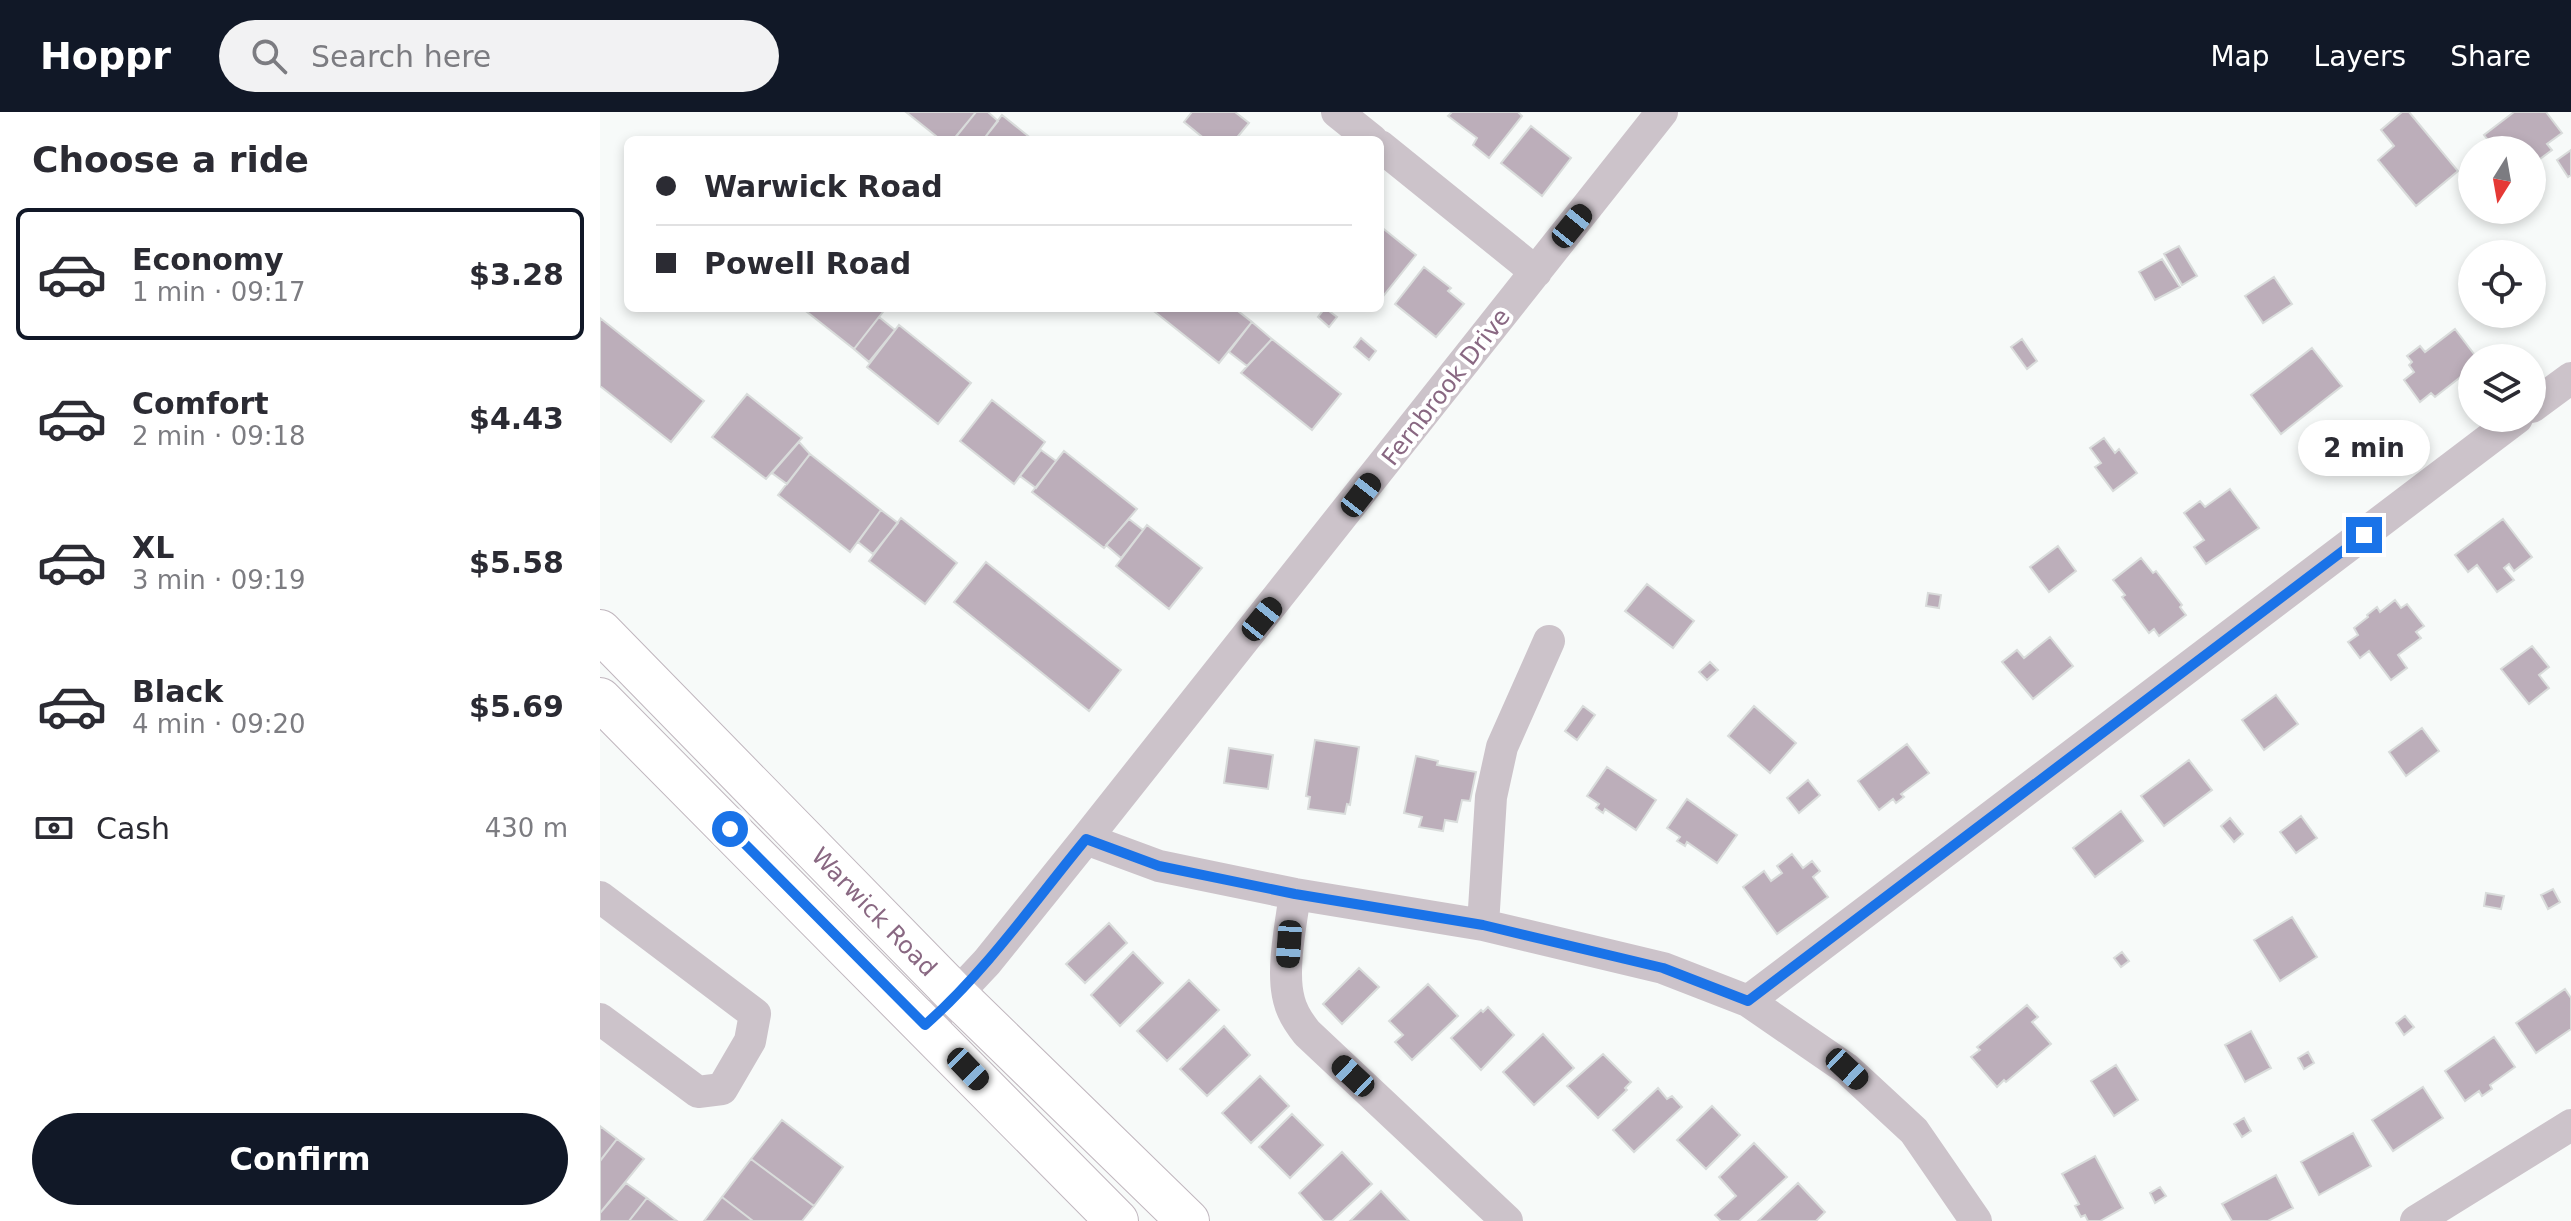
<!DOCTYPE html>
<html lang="en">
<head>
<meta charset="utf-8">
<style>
  :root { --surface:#fff; --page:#f2f2f3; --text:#2b2b33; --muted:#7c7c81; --line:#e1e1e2; --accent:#111827 }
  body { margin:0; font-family:"DejaVu Sans",sans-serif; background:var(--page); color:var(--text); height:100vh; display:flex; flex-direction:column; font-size:30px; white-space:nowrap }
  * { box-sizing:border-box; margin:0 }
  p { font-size:26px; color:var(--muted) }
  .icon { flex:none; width:44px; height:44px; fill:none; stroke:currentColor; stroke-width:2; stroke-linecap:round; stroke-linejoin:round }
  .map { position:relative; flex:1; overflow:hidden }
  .side { display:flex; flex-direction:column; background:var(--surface); width:600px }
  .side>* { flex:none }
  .banner { position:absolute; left:24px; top:24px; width:760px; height:176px; border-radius:12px; box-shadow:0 4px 12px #0003; display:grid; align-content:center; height:176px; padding:0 32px; background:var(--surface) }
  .needle { width:52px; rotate:191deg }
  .controls { position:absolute; left:1858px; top:24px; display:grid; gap:16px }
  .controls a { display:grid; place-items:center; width:88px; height:88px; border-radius:50%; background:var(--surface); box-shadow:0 4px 12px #0003; font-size:40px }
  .end { position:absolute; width:36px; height:36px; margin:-18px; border:10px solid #1a73e8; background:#fff; box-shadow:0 0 0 4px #fff }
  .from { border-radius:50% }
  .bubble { position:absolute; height:56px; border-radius:28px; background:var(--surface); box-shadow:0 4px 12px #0003; font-size:26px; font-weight:800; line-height:56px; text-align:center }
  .car { position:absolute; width:24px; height:48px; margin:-24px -12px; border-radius:10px; box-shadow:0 0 6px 2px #0007; background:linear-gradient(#222 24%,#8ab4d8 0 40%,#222 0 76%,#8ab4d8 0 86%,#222 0) }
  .banner b { display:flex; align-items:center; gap:28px; height:76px; font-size:30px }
  .banner b+b { border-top:2px solid var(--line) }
  .banner i { width:20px; height:20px; background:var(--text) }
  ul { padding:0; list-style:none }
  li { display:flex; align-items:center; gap:24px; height:132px; margin:0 16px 12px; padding:0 16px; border:4px solid transparent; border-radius:12px }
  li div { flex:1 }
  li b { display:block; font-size:30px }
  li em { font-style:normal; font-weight:800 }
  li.current { border-color:var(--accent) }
  li>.icon { width:72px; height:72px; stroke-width:1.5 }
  h2 { padding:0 32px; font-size:36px; line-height:96px }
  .pay { display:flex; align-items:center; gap:20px; height:88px; padding:0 32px; font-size:30px }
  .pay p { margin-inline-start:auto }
  .action { display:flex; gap:16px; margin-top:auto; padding:16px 32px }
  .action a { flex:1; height:92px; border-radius:48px; background:var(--accent); color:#fff; font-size:32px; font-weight:800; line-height:92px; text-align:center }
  header { display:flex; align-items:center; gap:48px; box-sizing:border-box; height:112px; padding:0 40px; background:var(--accent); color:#fff }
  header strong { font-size:38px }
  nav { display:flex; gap:44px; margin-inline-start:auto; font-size:28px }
  .search { width:560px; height:72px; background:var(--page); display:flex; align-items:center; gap:20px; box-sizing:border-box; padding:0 28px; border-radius:44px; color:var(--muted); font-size:30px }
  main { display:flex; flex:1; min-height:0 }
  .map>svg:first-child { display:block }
  .building { fill:#bcaeba; stroke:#d9dcdb; stroke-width:2 }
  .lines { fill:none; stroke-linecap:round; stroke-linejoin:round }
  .major-casing { stroke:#c0b6be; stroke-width:44 }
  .minor { stroke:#ccc3ca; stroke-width:32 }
  .major { stroke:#fff; stroke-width:42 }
  .route { stroke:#1a73e8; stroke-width:10 }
  .labels { text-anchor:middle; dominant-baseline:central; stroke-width:8; stroke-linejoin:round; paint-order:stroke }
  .street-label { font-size:24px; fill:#896882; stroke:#fff }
</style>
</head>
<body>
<header>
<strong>Hoppr</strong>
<div class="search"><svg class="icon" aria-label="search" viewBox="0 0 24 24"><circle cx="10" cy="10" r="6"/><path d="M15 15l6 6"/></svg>Search here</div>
<nav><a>Map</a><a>Layers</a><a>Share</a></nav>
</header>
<main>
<section class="side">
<h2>Choose a ride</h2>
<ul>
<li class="current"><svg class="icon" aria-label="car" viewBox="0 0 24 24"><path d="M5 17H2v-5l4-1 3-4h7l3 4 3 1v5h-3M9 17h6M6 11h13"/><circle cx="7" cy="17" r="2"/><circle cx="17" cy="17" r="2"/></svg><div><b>Economy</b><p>1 min · 09:17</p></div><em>$3.28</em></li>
<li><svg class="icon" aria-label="car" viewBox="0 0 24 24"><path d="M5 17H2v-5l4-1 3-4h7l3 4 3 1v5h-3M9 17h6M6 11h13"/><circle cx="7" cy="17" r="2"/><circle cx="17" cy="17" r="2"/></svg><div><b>Comfort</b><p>2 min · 09:18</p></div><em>$4.43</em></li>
<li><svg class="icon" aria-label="car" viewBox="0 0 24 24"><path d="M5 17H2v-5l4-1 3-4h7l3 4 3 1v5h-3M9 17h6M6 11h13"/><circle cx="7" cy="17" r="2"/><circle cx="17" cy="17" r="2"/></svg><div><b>XL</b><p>3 min · 09:19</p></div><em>$5.58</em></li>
<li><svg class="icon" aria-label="car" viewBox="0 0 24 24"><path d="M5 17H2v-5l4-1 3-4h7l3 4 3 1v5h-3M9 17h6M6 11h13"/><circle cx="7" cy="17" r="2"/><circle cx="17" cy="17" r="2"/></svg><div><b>Black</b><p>4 min · 09:20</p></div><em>$5.69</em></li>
</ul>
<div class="pay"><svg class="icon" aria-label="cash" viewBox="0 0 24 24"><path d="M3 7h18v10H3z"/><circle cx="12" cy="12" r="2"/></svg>Cash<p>430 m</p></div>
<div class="action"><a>Confirm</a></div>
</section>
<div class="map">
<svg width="1971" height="1109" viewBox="0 0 1971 1109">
  <rect width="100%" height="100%" fill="#f7faf9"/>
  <path class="building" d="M306 0H376L353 28H341Z
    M376 0H388L398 9 383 28H360L356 25Z
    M592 0H635L649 11 635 28H606L584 10Z
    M852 0H918L922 4 889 46 873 33 877 26 848 4Z
    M1802 0H1809L1858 59 1816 94 1778 48 1794 34 1781 18Z
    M1914 0H1946L1962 21 1947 32 1952 38 1932 53V38H1896L1884 23Z
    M402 3 433 28H383Z
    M931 14 971 46 942 84 901 51Z
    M1971 38V63L1968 65 1957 48Z
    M780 114 816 143 784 183 780 180Z
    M1579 134 1597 164 1582 173 1564 142Z
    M1562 147 1580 175 1555 188 1539 160Z
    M824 155 851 176 848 179 864 192 836 225 795 192Z
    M1674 165 1692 192 1663 211 1645 184Z
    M202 196H286L254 237Z
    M550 196H634L652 210 619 251Z
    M725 196 737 205 729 215 718 205Z
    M279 205 295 218 269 250 254 237Z
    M0 206 104 289 71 330 0 274Z
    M652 210 672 227 647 254 629 240Z
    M299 213 371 271 338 312 267 255Z
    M1855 217 1877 246H1872V256L1835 285 1831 281 1820 290 1804 268 1814 260 1809 253 1812 250 1807 244 1820 234 1825 240Z
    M761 226 776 239 769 248 754 235Z
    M672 227 741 282 712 318 641 261Z
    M1422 227 1437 249 1427 257 1411 235Z
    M1712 236 1742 274 1681 322 1651 283Z
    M147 282 202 326 166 367 112 325Z
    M392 288 445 330 414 372 360 329Z
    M1504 326 1515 341 1519 337 1537 361 1513 379 1495 355 1501 351 1490 336Z
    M199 330 210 342 187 372 172 361Z
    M441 338 456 349 436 376 420 364Z
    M464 339 537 397 504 436 432 380Z
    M210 342 281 398 250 440 178 383Z
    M1630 377 1659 416 1606 452 1594 435 1604 428 1584 401 1600 389 1605 395Z
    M281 398 298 411 273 442 258 430Z
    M301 406 357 451 325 492 269 449Z
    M529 407 543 418 521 446 506 433Z
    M1903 407 1932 445 1914 459 1909 452 1904 456 1914 468 1897 480 1877 453 1868 460 1855 443Z
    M547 413 602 456 569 497 516 454Z
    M1458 434 1476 459 1449 480 1430 455Z
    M1541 446 1553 461 1556 459 1582 493 1580 495 1586 503 1559 524 1554 517 1549 521 1522 485 1525 483 1513 468Z
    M386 450 521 558 489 599 354 490Z
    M1047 472 1094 509 1073 536 1025 499Z
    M1328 481 1341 483 1339 496 1326 494Z
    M1795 488 1801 496 1807 492 1824 514 1816 520 1821 526 1798 543 1807 556 1791 568 1769 539 1760 546 1748 530 1758 523 1754 516 1768 505 1767 503 1777 495 1780 500Z
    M1450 525 1473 554 1433 587 1402 550 1417 538 1424 546Z
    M1932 534 1949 555 1939 563 1949 576 1929 592 1901 557Z
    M1110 550 1118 558 1107 568 1099 560Z
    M1676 583 1698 612 1664 638 1642 608Z
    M983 594 995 603 977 628 965 619Z
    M1154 594 1196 631 1170 661 1128 624Z
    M1822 616 1839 639 1806 664 1789 640Z
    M715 628 759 635 750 693 747 692 745 702 708 697 710 685 706 684Z
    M1307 632 1329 661 1301 682 1304 685 1296 691 1293 687 1279 698 1258 669Z
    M629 636 673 643 668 677 624 671Z
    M816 644 838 649 837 653 876 660 870 689 862 688 857 710 845 708 843 719 819 715 822 705 804 701Z
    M1589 648 1612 678 1564 714 1541 684Z
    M1007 655 1056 688 1036 718 1005 697 1003 701 996 696 999 692 987 684Z
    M1208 668 1220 683 1199 701 1187 686Z
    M1087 687 1137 723 1117 751 1087 730 1085 734 1077 729 1080 725 1067 716Z
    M1521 699 1543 729 1495 765 1473 736Z
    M1701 704 1717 726 1696 741 1680 720Z
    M1630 706 1643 722 1634 730 1621 714Z
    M1192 742 1203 756 1212 749 1220 759 1213 765 1228 785 1177 822 1143 775 1164 759 1171 769 1182 761 1177 754Z
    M1953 777 1960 790 1948 797 1941 783Z
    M1886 781 1904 784 1901 797 1884 794Z
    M1692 805 1717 845 1680 869 1654 828Z
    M509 811 527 831 485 871 466 852Z
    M533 840 563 871 520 914 491 883Z
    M1522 840 1529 849 1521 855 1514 846Z
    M759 856 779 875 742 912 723 892Z
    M589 868 619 898 567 949 537 919Z
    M828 872 858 904 812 948 795 930 803 923 789 909Z
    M1965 877 1971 886V917L1936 941 1916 911Z
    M1427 893 1438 905 1432 910 1451 932 1406 970 1404 968 1397 975 1371 945 1380 938 1377 935Z
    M888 895 914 923 881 958 851 926 881 898 883 900Z
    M1805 904 1814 915 1804 923 1796 911Z
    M624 914 650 943 607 984 580 957Z
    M1651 919 1671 956 1645 970 1625 933Z
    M943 922 974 956 934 993 903 960Z
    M1894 925 1915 955 1890 973 1892 977 1882 984 1879 979 1865 989 1845 959Z
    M1708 940 1714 951 1704 957 1698 946Z
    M1003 942 1031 970 1025 976 1027 978 998 1006 967 974Z
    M1516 953 1538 988 1514 1004 1491 969Z
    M660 964 689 994 651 1031 622 1001Z
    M1823 975 1843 1006 1793 1039 1772 1008Z
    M1058 976 1067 987 1072 984 1082 995 1034 1040 1013 1018Z
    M1112 994 1140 1023 1106 1057 1077 1028Z
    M692 1002 723 1033 690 1066 659 1035Z
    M1644 1006 1651 1019 1642 1025 1634 1012Z
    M182 1008 243 1055 214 1094 151 1047Z
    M0 1014 17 1027 0 1049Z
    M1753 1021 1771 1054 1719 1083 1701 1050Z
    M17 1027 44 1047 0 1101V1049Z
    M1154 1031 1187 1065 1139 1109H1121L1115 1103 1136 1084 1119 1065Z
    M742 1040 772 1072 732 1109H724L699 1081Z
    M1495 1044 1523 1096 1500 1109H1488L1485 1103 1481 1105 1475 1094 1479 1092 1462 1062Z
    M151 1047 214 1094 202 1109H153L122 1085Z
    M1676 1063 1693 1096 1668 1109H1632L1622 1092Z
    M26 1071 47 1086 29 1109H0V1101Z
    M1198 1071 1225 1100 1216 1109H1158Z
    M1560 1075 1566 1084 1555 1091 1550 1081Z
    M781 1079 809 1109H750Z
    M122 1085 153 1109H104Z
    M47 1086 77 1109H29Z"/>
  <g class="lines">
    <defs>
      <path id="major" d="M0 519 357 884 588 1109
        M0 587 517 1109"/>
    </defs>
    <use href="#major" class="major-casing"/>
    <path class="minor" d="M737 0 772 28
      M780 34 936 160
      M1932 295 1971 266
      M486 727 559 754 695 782 883 813 1063 856 1148 889 1247 957 1314 1019 1376 1109
      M695 782C691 812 681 859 689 888 692 901 699 911 707 921L907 1109
      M0 785 155 902 150 929 122 977 98 980 0 907
      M883 813 891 685 902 635 949 529
      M1148 889 1917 306
      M341 899 387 850 486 727 1062 0
      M1816 1109 1971 1013"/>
    <use href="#major" class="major"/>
  </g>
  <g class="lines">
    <path class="route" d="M130 717 325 913C387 858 434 790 486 727L559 754 695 782 883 813 1063 856 1148 889 1764 423"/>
  </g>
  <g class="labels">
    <g class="street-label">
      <text transform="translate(846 275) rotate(-52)">Fernbrook Drive</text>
      <text transform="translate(274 800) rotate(46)">Warwick Road</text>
    </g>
  </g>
</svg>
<div class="controls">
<a><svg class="needle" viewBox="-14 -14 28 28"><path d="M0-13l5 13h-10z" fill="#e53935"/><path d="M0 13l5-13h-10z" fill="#7c7c81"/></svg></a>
<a><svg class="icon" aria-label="locate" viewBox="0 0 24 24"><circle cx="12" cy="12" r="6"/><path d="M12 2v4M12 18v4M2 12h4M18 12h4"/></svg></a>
<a><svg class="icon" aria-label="layers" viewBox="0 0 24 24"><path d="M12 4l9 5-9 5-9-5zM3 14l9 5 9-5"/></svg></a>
</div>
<i class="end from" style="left:130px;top:717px"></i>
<i class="end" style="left:1764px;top:423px"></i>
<div class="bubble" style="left:1698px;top:308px;width:132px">2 min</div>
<i class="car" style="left:972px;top:114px;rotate:39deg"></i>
<i class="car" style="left:761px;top:383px;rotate:38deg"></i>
<i class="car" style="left:662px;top:507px;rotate:39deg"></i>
<i class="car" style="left:689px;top:832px;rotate:184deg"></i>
<i class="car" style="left:368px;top:957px;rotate:136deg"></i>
<i class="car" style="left:1247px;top:957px;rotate:133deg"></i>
<i class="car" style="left:753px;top:964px;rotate:313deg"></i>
<div class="banner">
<b><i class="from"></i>Warwick Road</b>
<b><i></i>Powell Road</b>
</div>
</div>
</main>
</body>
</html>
